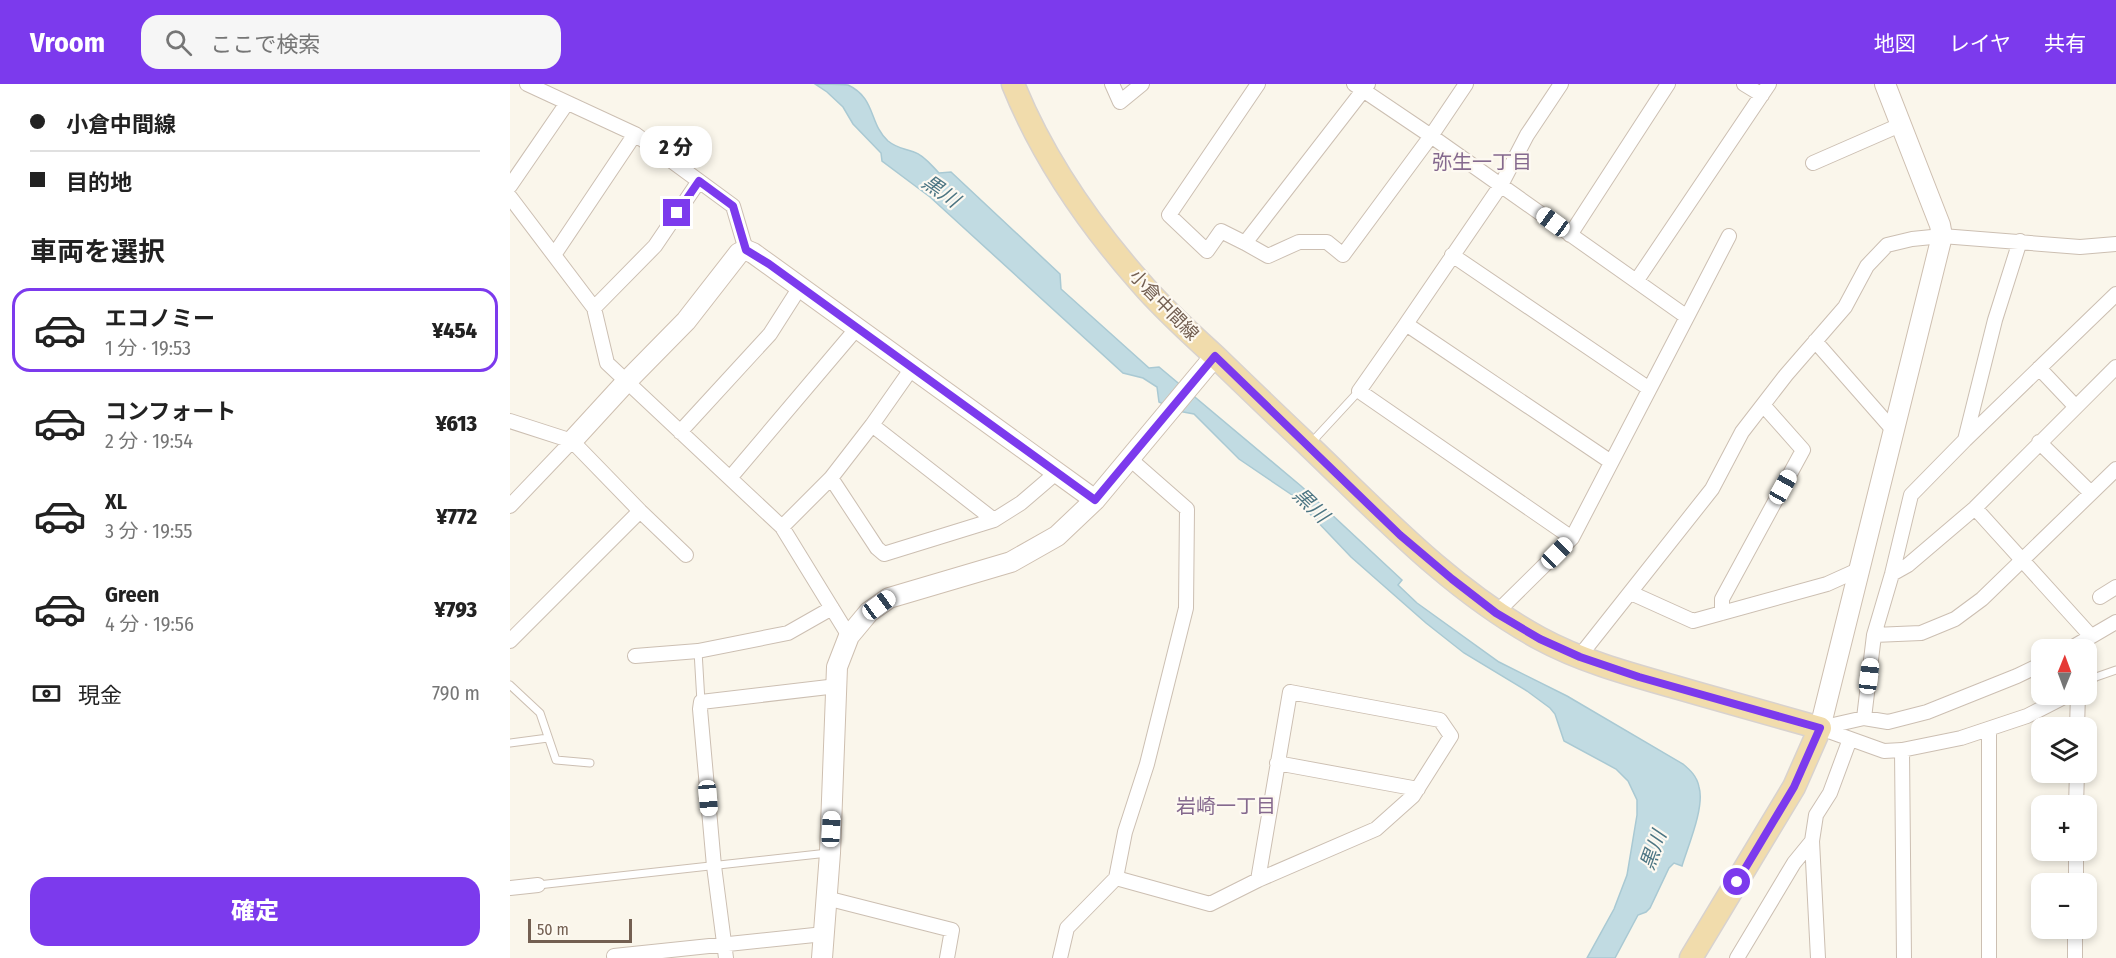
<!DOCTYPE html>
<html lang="ja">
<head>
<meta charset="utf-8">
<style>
  :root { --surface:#fff; --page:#f6f6f6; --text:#222; --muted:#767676; --line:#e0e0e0; --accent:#7c3aed }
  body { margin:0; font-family:"Fira Sans Condensed","Noto Sans JP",sans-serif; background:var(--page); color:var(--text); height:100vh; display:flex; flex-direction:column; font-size:22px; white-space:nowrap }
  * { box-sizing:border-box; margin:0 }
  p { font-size:20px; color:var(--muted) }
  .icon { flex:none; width:33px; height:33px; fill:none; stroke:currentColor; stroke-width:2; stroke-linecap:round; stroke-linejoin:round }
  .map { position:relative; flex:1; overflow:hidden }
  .drawer { display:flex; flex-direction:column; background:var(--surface); width:510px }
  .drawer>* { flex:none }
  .guide { display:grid; align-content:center; height:132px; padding:0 30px; background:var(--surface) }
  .needle { width:39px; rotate:1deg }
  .tools { position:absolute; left:1521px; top:555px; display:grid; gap:12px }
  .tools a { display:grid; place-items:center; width:66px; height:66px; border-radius:12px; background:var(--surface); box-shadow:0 3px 9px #0003; font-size:30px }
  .scale { position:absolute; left:18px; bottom:15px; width:104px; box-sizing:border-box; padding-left:6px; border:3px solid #735f51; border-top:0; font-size:16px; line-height:21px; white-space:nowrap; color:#735f51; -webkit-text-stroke:4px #fdf9f1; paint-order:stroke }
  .end { position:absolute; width:27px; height:27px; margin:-14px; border:8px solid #7c3aed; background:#fff; box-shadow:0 0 0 3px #fff }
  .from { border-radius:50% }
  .bubble { position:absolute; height:42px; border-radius:18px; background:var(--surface); box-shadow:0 3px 9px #0003; font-size:20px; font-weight:800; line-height:42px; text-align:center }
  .car { position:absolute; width:18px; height:36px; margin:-18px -9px; border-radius:8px; box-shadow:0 0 4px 2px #0007; background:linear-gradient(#fff 24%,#345 0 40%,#fff 0 76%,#345 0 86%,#fff 0) }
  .guide b { display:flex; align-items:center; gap:21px; height:57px; font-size:22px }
  .guide b+b { border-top:2px solid var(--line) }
  .guide i { width:15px; height:15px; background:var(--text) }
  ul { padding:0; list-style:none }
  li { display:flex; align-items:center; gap:18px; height:84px; margin:0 12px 9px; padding:0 18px; border:3px solid transparent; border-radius:18px }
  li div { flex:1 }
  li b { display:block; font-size:22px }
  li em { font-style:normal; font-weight:800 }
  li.on { border-color:var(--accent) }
  li>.icon { width:54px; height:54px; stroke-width:1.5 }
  h2 { padding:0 30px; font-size:27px; line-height:72px }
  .pay { display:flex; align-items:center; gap:15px; height:66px; padding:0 30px; font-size:22px }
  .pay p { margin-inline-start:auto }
  .action { display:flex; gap:12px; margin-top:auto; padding:12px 30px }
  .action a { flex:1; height:69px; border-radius:18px; background:var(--accent); color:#fff; font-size:24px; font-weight:800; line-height:69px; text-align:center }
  header { display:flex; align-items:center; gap:36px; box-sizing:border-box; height:84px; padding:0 30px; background:var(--accent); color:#fff }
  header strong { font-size:28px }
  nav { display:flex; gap:33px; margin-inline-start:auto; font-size:21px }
  .search { width:420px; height:54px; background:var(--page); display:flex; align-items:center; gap:15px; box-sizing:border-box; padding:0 21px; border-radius:18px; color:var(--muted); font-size:22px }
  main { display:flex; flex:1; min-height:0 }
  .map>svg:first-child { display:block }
  .water { fill:#c1dbe2; stroke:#a9c9d3; stroke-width:1.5 }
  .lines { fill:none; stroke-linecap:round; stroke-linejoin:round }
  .lane-casing { stroke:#ccbfb2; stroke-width:9 }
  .street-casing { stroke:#ccbfb2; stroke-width:16 }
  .secondary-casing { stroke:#cebfb0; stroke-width:22 }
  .primary-casing { stroke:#d8d2ce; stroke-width:25 }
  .lane { stroke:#fff; stroke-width:7 }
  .street { stroke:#fff; stroke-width:14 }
  .secondary { stroke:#fff; stroke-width:20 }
  .primary { stroke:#f1dcac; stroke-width:22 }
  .route { stroke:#7c3aed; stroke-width:8 }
  .labels { text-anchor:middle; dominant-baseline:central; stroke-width:4.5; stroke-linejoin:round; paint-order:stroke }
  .street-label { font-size:18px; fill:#735f51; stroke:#fdf9f1 }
  .neighbourhood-label { font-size:20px; fill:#85698e; stroke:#fdf9f1 }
  .water-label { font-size:20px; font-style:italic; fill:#4c7583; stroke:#fdf9f1 }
</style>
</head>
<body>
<header>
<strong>Vroom</strong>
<div class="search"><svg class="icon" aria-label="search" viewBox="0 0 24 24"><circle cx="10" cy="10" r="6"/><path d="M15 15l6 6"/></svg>ここで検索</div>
<nav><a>地図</a><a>レイヤ</a><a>共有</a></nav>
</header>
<main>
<section class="drawer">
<div class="guide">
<b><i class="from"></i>小倉中間線</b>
<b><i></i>目的地</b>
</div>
<h2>車両を選択</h2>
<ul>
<li class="on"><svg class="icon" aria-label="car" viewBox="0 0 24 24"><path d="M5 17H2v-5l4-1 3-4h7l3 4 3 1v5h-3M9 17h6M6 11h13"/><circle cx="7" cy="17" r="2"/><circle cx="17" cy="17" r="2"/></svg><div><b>エコノミー</b><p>1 分 · 19:53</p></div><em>¥454</em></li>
<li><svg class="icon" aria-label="car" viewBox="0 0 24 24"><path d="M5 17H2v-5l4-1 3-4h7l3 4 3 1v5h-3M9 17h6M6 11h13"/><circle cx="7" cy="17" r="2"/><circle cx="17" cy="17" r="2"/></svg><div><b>コンフォート</b><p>2 分 · 19:54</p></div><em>¥613</em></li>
<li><svg class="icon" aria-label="car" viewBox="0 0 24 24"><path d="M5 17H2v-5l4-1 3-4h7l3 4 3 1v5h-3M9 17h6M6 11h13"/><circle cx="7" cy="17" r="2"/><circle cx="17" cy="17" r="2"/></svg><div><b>XL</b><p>3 分 · 19:55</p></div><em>¥772</em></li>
<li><svg class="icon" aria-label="car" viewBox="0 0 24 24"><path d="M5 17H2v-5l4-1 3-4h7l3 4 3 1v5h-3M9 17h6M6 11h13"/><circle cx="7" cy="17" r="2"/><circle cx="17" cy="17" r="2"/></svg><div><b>Green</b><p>4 分 · 19:56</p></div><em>¥793</em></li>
</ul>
<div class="pay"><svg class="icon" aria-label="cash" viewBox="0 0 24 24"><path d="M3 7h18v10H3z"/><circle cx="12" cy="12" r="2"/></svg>現金<p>790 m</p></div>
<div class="action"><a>確定</a></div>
</section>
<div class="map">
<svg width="1606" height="874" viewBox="0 0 1606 874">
  <rect width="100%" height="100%" fill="#faf6eb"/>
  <path class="water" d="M305 0C315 0 330 0 338 1 366 14 359 40 378 57 388 65 394 64 404 68 414 71 422 82 429 89L441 88 550 190 551 205 639 284 649 283 791 402 892 496 888 501 907 519 989 578 1057 612 1173 680C1180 686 1187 692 1189 703 1195 723 1178 762 1172 782L1164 779 1159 784 1140 824 1136 828 1128 831 1105 874H1077L1104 825 1117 791 1127 731V716L1118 697 1106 685 1054 657 1045 630 1040 624 1017 607 954 569 916 539 841 473 782 411 729 375 684 330 668 327 649 318 647 303 633 294 613 289 420 113 372 77 371 69 343 40 333 23 317 8Z"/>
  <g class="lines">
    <defs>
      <path id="lane" d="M800 360 849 307
        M188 567 191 618
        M1576 600 1586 593 1606 586
        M0 601 30 629 46 676 80 679
        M0 659 38 654
        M28 801 318 769"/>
      <path id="street" d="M17 0 125 50 223 122 236 166
        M602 0 610 18 632 0
        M844 0 921 52 1177 233 1062 454 986 529
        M858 0 735 159 758 172 789 158H817L833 171 921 52 956 0
        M1051 0 1017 51 991 101 896 240 1101 378
        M1234 0 1252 11
        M1303 79 1390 41
        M0 102 57 19
        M0 113 84 224 97 279 272 443 339 552
        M1060 151 1158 0
        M1510 157 1485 236 1455 356 1606 210
        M735 159 711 147 697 167 659 131 748 0
        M44 171 125 50
        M942 171 1138 304
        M1127 196 1259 0
        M84 224 145 162 189 97
        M1177 233 1219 152
        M896 240 849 307 1062 454
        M1305 257 1384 347
        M1529 284 1565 322
        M0 337 62 357 130 427 176 471
        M362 341 484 436
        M170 348 260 250 290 203
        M1529 358 1581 409
        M220 394 347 244
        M321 394 367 464 374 470 484 436 511 419 546 389
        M0 422 62 357
        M1465 424 1580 551
        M272 443 321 394 362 341 402 284
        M1382 490 1398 481 1465 424 1606 283
        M1121 509 1183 537 1317 500 1348 486
        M1590 513 1606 503
        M1212 529V515L1293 366 1254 322
        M1364 551 1411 549 1445 535 1472 515 1606 385
        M0 557 130 427
        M1558 566 1606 538
        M125 572 188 567 278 549 322 524
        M1069 573 1202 405 1232 348 1276 291 1335 223 1357 182 1377 161 1402 155 1432 152 1570 163 1606 160
        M780 608 930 636 941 652 903 712 866 745 748 796Z
        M1354 634 1364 551 1382 490 1401 411 1455 356
        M1310 644 1374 667 1392 666 1451 654 1517 632 1560 610
        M1310 644 1354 634 1378 638 1417 628 1507 592 1532 580
        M1567 644 1568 610
        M1479 645V874
        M1392 666 1394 874
        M767 679 908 705
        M1566 722 1567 688
        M606 794 700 820 748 796
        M1566 800V766
        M0 804 28 801
        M316 814 442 846 437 874
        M104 872 314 850
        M216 874 204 782 190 625 191 618 327 602
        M550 874 557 844 606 794 615 748 637 680 676 524 677 425 620 375
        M1227 874 1284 779 1302 757
        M1308 874 1302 757 1306 731 1320 709 1340 655
        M1565 874V844"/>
      <path id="secondary" d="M62 357 117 297 176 237 229 169 236 166 243 169 585 416
        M1310 644 1432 152 1430 141 1375 0
        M312 874 320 769 327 583 339 552 359 528 379 514 501 478 547 452 585 416 705 272"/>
      <path id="primary" d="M503 0C532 72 578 139 630 198 653 225 680 249 706 273 737 303 768 333 799 362 871 431 941 506 1029 554 1071 577 1119 590 1165 603 1213 617 1261 630 1310 644L1284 703 1181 874"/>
    </defs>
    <use href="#lane" class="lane-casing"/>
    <use href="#street" class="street-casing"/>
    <use href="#secondary" class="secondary-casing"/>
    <use href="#primary" class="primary-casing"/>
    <use href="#lane" class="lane"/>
    <use href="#street" class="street"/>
    <use href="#secondary" class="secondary"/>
    <use href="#primary" class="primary"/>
  </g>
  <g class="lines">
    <path class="route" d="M167 129 189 97 223 122 236 166 259 180 585 416 705 272 890 451 942 495 986 529 1030 555 1070 573 1129 593 1310 644 1284 703 1227 798"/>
  </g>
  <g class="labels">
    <g class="street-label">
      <text transform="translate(654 221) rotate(46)">小倉中間線</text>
    </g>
    <g class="neighbourhood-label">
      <text x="972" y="78">弥生一丁目</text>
      <text x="716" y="722">岩崎一丁目</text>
    </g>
    <g class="water-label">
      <text transform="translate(431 107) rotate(35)">黒川</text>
      <text transform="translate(801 421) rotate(44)">黒川</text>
      <text transform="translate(1143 766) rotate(-70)">黒川</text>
    </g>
  </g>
</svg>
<div class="tools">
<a><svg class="needle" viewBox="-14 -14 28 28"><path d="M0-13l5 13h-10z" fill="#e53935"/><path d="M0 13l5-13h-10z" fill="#767676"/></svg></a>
<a><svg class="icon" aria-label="layers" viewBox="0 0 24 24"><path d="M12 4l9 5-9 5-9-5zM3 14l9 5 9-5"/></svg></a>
<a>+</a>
<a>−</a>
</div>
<div class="scale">50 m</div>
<i class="end from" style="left:1227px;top:798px"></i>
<i class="end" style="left:167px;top:129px"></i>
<div class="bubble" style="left:130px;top:42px;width:72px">2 分</div>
<i class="car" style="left:1043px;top:138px;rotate:306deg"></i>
<i class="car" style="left:1273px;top:403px;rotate:29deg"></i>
<i class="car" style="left:1047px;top:469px;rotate:45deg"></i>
<i class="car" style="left:369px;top:521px;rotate:54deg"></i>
<i class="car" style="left:1359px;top:592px;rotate:7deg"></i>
<i class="car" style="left:198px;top:714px;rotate:175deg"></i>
<i class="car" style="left:321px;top:745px;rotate:3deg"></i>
</div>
</main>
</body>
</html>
